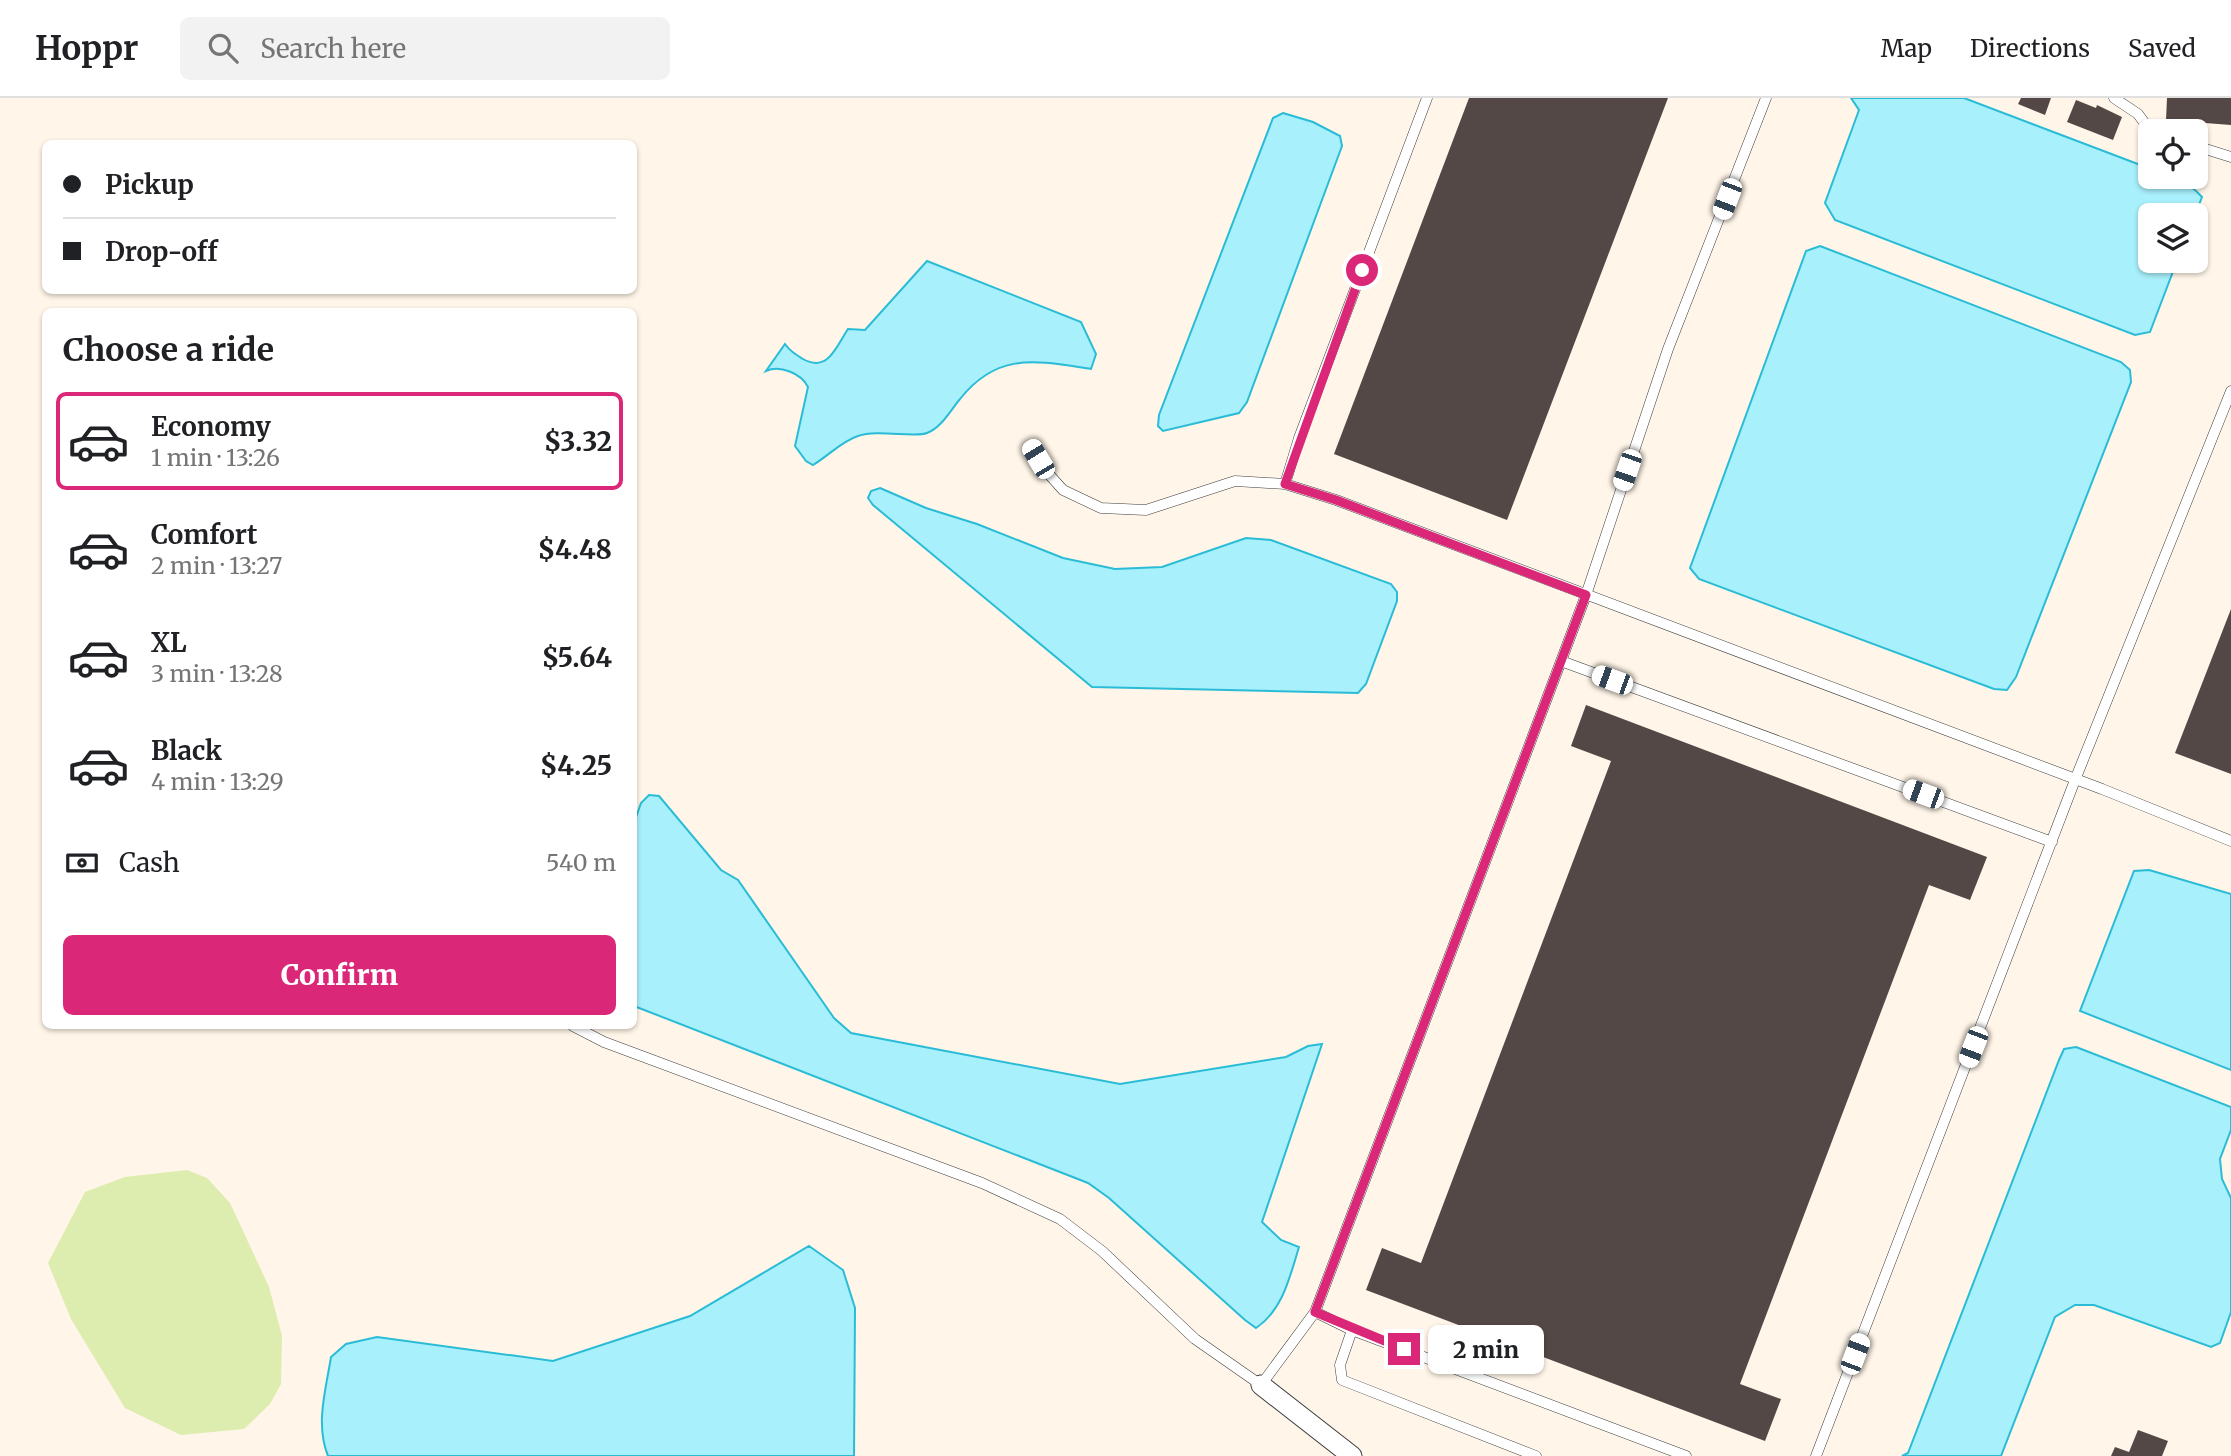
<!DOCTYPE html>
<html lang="en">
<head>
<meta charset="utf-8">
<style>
  :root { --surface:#fff; --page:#f2f2f2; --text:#202124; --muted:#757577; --line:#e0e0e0; --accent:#db2777 }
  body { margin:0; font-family:Merriweather,serif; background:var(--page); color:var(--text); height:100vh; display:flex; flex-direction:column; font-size:26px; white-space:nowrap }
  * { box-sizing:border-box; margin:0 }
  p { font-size:23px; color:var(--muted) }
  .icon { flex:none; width:38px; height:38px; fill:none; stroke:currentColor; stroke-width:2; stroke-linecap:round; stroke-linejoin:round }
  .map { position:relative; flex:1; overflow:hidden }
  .drawer { position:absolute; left:42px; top:210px; width:595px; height:721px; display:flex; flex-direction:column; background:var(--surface); border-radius:10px; box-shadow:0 2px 5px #0004 }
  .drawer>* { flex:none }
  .hud { position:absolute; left:42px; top:42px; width:595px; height:154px; border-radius:10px; box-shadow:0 2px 5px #0004; display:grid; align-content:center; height:154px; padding:0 21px; background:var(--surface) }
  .buttons { position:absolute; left:2138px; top:21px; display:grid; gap:14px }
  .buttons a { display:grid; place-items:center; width:70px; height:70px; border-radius:10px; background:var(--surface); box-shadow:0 2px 5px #0004; font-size:35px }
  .end { position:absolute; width:32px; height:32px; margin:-16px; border:9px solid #db2777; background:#fff; box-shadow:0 0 0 4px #fff }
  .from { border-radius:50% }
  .bubble { position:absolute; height:49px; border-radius:10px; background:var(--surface); box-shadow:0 2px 5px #0004; font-size:23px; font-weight:800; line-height:49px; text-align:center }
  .car { position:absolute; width:21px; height:42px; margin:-21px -10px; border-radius:9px; box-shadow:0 0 5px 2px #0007; background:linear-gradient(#fff 24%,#345 0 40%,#fff 0 76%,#345 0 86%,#fff 0) }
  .hud b { display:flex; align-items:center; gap:24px; height:66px; font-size:26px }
  .hud b+b { border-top:2px solid var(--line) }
  .hud i { width:18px; height:18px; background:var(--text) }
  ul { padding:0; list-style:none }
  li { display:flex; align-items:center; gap:21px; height:98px; margin:0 14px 10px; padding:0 7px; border:4px solid transparent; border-radius:10px }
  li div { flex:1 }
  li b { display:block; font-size:26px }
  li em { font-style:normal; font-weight:800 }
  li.selected { border-color:var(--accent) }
  li>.icon { width:63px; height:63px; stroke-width:1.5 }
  h2 { padding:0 21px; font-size:32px; line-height:84px }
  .pay { display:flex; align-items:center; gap:18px; height:77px; padding:0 21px; font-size:26px }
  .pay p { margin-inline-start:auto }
  .button { display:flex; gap:14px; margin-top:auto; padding:14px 21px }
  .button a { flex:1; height:80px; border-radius:10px; background:var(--accent); color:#fff; font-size:28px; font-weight:800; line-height:80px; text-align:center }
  header { display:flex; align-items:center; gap:42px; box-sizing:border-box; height:98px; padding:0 35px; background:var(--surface); border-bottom:2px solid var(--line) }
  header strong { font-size:33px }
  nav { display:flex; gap:38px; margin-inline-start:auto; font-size:24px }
  .search { width:490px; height:63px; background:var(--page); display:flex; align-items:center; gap:18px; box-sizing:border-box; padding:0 24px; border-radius:10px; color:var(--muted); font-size:26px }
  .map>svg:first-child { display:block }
  .green { fill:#ddecaf }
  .water { fill:#a8f0fb; stroke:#2abcd7; stroke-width:2 }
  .building { fill:#544846 }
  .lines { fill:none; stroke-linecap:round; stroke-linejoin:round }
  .lane-casing { stroke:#3d3d3d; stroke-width:11 }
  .street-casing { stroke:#3d3d3d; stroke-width:21 }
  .lane { stroke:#fff; stroke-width:10 }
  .street { stroke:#fff; stroke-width:19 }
  .route { stroke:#db2777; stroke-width:9 }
</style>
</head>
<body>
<header>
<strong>Hoppr</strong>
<div class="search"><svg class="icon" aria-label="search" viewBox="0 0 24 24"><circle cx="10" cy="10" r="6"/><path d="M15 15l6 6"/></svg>Search here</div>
<nav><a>Map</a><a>Directions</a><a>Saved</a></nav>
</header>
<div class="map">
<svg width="2231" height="1358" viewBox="0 0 2231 1358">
  <rect width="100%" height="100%" fill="#fff5e8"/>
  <path class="green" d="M187 1072 207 1080 230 1105 269 1189 282 1238 281 1286 270 1306 244 1331 181 1337 125 1310 71 1221 48 1165 85 1094 125 1079Z"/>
  <path class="water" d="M1851 0H1964L2151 71V79C2173 79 2187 82 2202 99L2195 117H2151V163H2177L2150 234 2135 237 1835 122 1825 105 1859 12Z
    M1283 15 1313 24 1340 38 1342 48 1247 304 1239 315 1163 333 1158 328 1159 317 1273 20Z
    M1820 148 2121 264 2130 272 2131 284 2016 579 2007 592 1994 591 1699 481 1690 470 1806 153Z
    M927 163 1081 224 1096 256 1091 271C1037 263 998 253 960 301 950 313 941 330 927 335 915 340 877 331 858 338 842 343 828 358 813 367L806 363 795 348 808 289C801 275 780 267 766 273L785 246C790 253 795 256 803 261 828 275 836 249 848 231L865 232Z
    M880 390 926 410 977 426 1063 460 1115 471 1162 469 1246 440 1271 442 1391 486 1397 494V503L1366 586 1358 595 1092 589 873 407 868 400 871 393Z
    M649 697 659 698 721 772 738 782 834 920 851 935 1120 986 1286 959 1308 948 1322 946 1262 1124 1281 1142 1299 1149C1290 1178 1283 1212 1256 1230L1245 1222 1109 1100 1088 1085 634 908V725L641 705Z
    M2149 772 2231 796V972L2080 913 2134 773Z
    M2076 949 2231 1009V1032L2220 1061 2222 1081 2231 1100V1214L2220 1245 2211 1249 2094 1207H2075L2055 1219 2001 1358H1902L1908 1355 2059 962 2064 951Z
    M809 1148 843 1172 855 1210 854 1358H328C315 1326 326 1291 331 1259L346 1246 377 1239 553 1263 690 1218Z"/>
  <path class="building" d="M1469 0H1668L1507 422 1334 356Z
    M2021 0H2051L2045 17 2018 6Z
    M2167 0H2231V27L2166 22Z
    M2076 2 2096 10 2097 7 2122 19 2113 42 2067 24Z
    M2231 511V676L2175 655Z
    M1586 607 1987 759 1970 802 1929 787 1740 1286 1781 1301 1765 1343 1366 1192 1382 1150 1421 1165 1611 663 1571 648Z
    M2138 1332 2168 1343 2162 1358H2111L2115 1349 2129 1354Z"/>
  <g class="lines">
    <defs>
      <path id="lane" d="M2114 0 2138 16 2151 34
        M2196 48 2231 59
        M1031 349 1046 373 1063 392 1101 410 1146 412 1235 383 1285 386 1336 402 2102 691 2231 743
        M1285 386 1299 340 1427 0
        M1561 563 2052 744
        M573 928 604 944 982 1085 1060 1121 1102 1153 1195 1241 1261 1287 1315 1214 1586 497 1668 251 1766 0
        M1315 1214 1352 1232 1340 1267 1342 1282 1536 1358
        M1352 1232 1686 1358
        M1816 1358 2075 682 2231 293"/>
      <path id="street" d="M1261 1287 1352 1358"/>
    </defs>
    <use href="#lane" class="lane-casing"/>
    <use href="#street" class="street-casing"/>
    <use href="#lane" class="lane"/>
    <use href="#street" class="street"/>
  </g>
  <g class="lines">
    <path class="route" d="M1362 172 1285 386 1336 402 1586 497 1315 1214 1404 1251"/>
  </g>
</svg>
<div class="buttons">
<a><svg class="icon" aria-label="locate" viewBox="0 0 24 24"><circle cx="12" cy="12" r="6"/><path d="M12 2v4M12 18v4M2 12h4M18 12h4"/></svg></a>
<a><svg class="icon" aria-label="layers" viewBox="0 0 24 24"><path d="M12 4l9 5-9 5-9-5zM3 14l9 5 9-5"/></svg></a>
</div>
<i class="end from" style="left:1362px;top:172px"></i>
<i class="end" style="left:1404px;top:1251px"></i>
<div class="bubble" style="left:1428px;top:1227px;width:116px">2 min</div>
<i class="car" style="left:1727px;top:101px;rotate:201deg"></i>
<i class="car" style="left:1038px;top:361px;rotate:329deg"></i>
<i class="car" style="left:1627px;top:372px;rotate:199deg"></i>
<i class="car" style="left:1612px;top:582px;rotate:290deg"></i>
<i class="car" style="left:1923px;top:696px;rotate:290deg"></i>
<i class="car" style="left:1973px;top:949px;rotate:201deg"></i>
<i class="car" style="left:1855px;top:1256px;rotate:21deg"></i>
<div class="hud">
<b><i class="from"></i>Pickup</b>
<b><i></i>Drop-off</b>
</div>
<section class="drawer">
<h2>Choose a ride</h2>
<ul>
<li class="selected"><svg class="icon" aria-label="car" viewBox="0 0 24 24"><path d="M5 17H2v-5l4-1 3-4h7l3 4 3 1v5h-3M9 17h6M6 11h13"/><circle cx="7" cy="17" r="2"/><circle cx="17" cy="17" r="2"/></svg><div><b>Economy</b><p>1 min · 13:26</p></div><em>$3.32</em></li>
<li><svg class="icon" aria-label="car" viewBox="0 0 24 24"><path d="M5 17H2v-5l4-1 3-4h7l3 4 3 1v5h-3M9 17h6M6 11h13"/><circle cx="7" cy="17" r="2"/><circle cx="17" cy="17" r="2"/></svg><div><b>Comfort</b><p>2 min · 13:27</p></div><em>$4.48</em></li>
<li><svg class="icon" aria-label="car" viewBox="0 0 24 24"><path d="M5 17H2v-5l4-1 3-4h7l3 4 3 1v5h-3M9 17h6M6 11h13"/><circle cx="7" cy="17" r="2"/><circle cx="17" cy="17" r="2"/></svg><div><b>XL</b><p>3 min · 13:28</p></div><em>$5.64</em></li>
<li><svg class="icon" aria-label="car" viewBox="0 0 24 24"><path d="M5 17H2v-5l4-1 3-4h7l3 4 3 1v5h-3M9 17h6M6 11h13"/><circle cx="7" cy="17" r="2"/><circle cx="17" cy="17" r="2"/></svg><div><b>Black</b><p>4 min · 13:29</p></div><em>$4.25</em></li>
</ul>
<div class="pay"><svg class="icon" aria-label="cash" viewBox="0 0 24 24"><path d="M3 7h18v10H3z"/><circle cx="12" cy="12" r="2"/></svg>Cash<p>540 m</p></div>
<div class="button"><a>Confirm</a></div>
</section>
</div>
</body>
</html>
